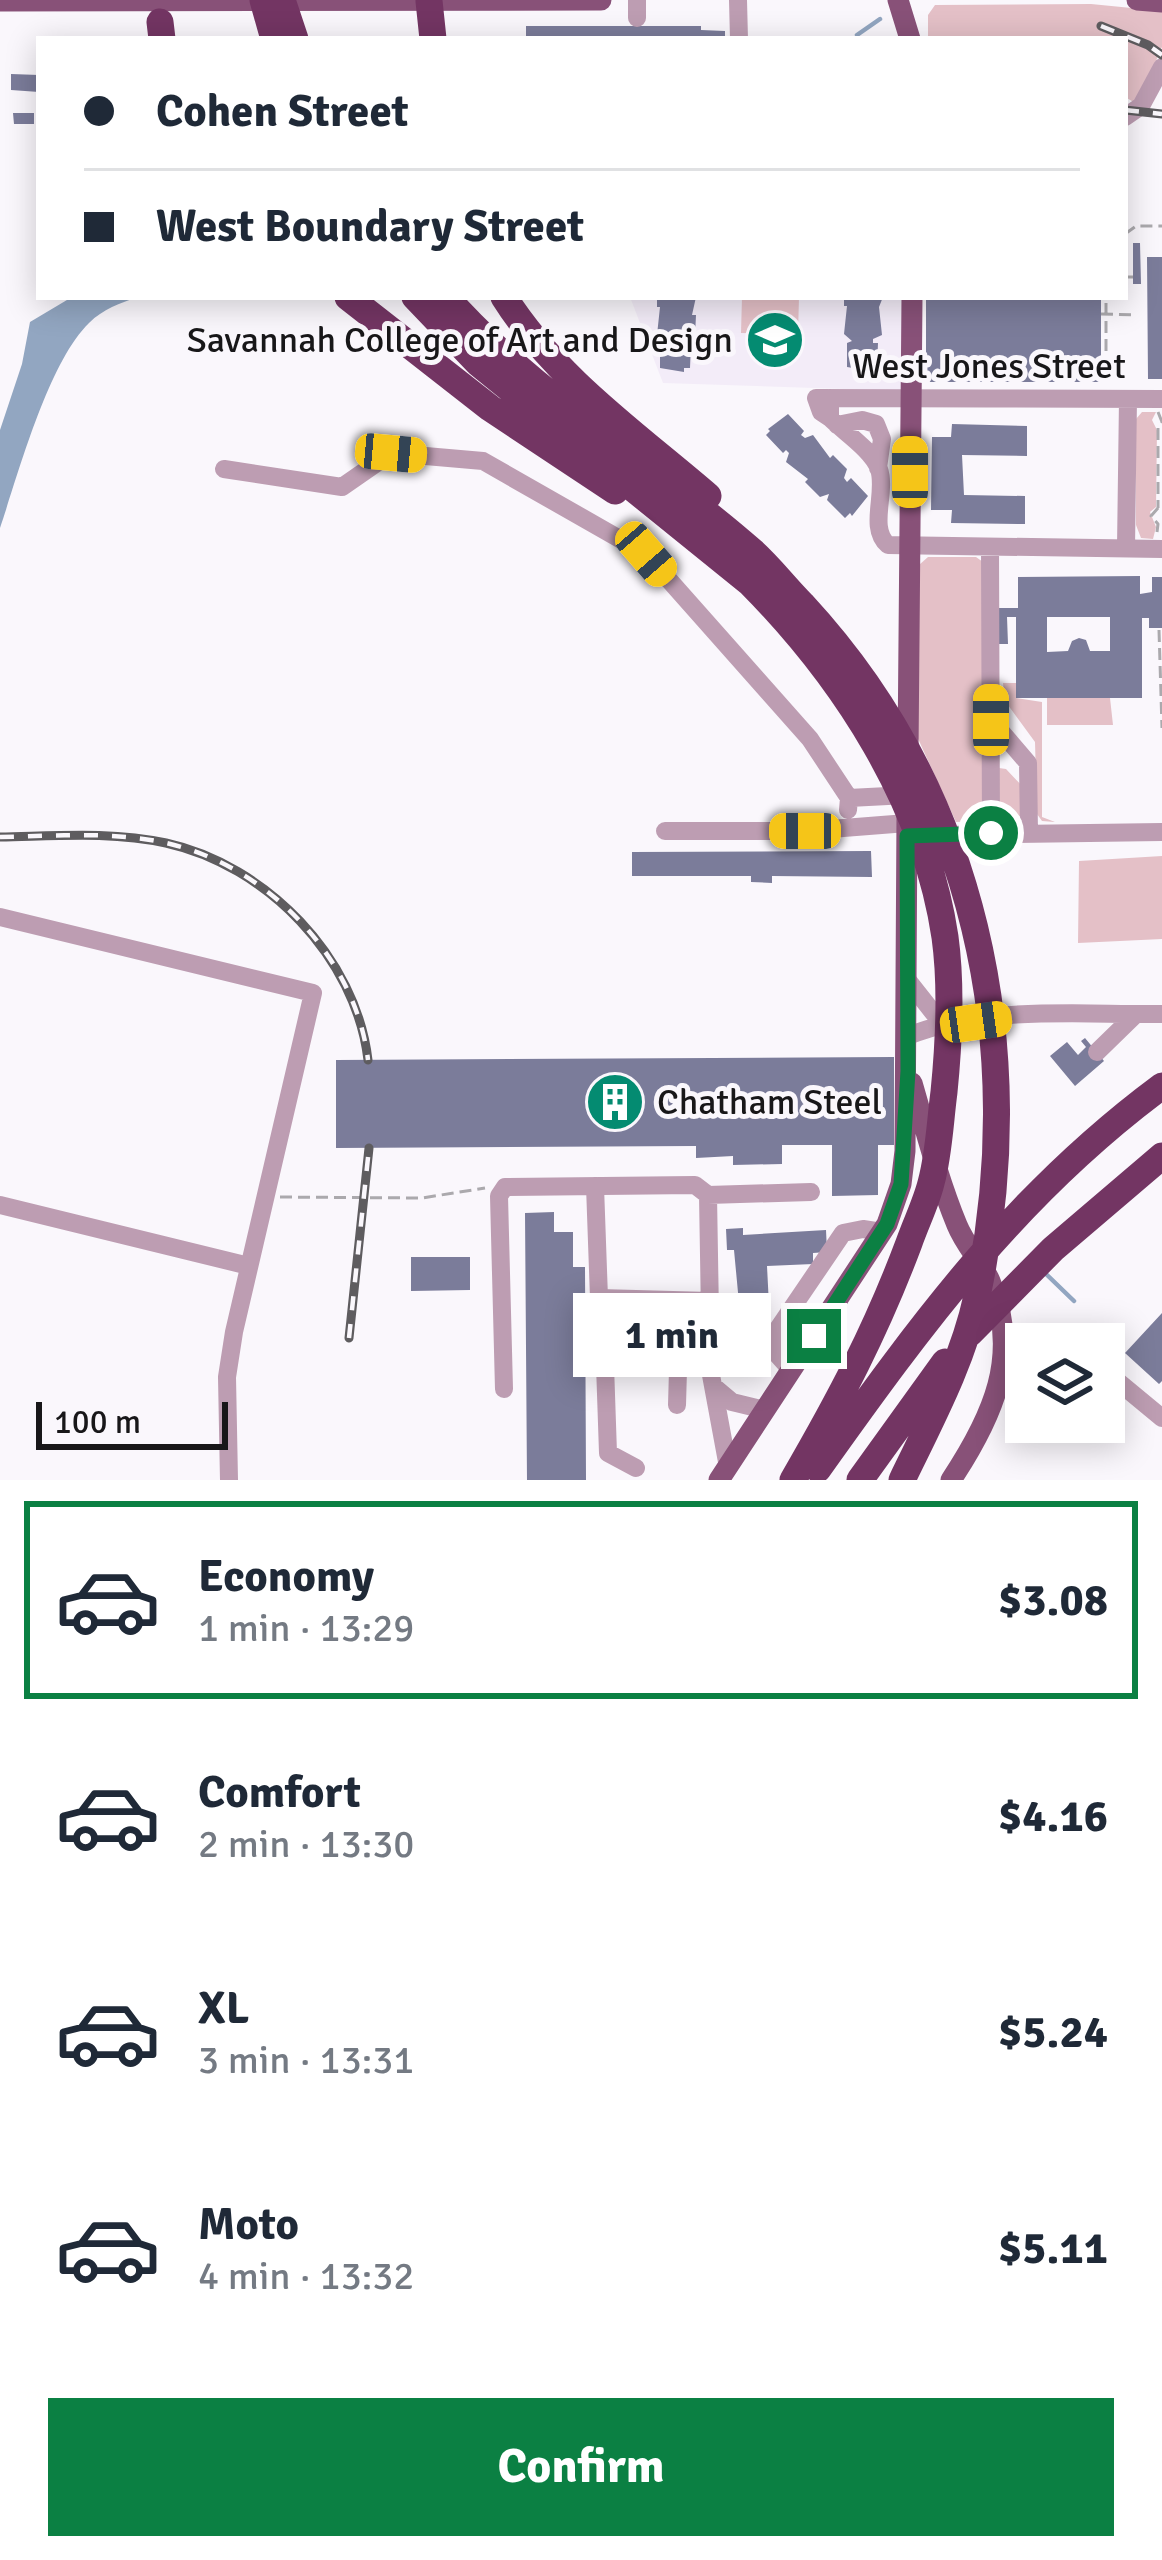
<!DOCTYPE html>
<html lang="en">
<head>
<meta charset="utf-8">
<style>
  :root { --surface:#fff; --page:#f6f6f7; --text:#1f2937; --muted:#747a83; --line:#e0e1e3; --accent:#0b8043 }
  body { margin:0; font-family:Signika,sans-serif; background:var(--page); color:var(--text); height:100vh; display:flex; flex-direction:column; font-size:45px; white-space:nowrap }
  * { box-sizing:border-box; margin:0 }
  p { font-size:39px; color:var(--muted) }
  .icon { flex:none; width:66px; height:66px; fill:none; stroke:currentColor; stroke-width:2; stroke-linecap:round; stroke-linejoin:round }
  .map { position:relative; height:1480px; overflow:hidden }
  .details { display:flex; flex-direction:column; background:var(--surface); flex:1 }
  .details>* { flex:none }
  .top-card { position:absolute; left:36px; top:36px; width:1092px; height:264px; border-radius:0px; box-shadow:0 6px 30px #0003; display:grid; align-content:center; height:264px; padding:0 48px; background:var(--surface) }
  .controls { position:absolute; left:1005px; top:1323px; display:grid; gap:24px }
  .controls a { display:grid; place-items:center; width:120px; height:120px; border-radius:0px; background:var(--surface); box-shadow:0 6px 30px #0003; font-size:60px }
  .scale { position:absolute; left:36px; bottom:30px; width:192px; box-sizing:border-box; padding-left:12px; border:6px solid #181719; border-top:0; font-size:33px; line-height:42px; white-space:nowrap; color:#181719; -webkit-text-stroke:9px #faf7fc; paint-order:stroke }
  .end { position:absolute; width:54px; height:54px; margin:-27px; border:15px solid #0b8043; background:#fff; box-shadow:0 0 0 6px #fff }
  .from { border-radius:50% }
  .bubble { position:absolute; height:84px; border-radius:0px; background:var(--surface); box-shadow:0 6px 30px #0003; font-size:39px; font-weight:800; line-height:84px; text-align:center }
  .car { position:absolute; width:36px; height:72px; margin:-36px -18px; border-radius:15px; box-shadow:0 0 9px 3px #0007; background:linear-gradient(#f5c518 24%,#345 0 40%,#f5c518 0 76%,#345 0 86%,#f5c518 0) }
  .top-card b { display:flex; align-items:center; gap:42px; height:114px; font-size:45px }
  .top-card b+b { border-top:3px solid var(--line) }
  .top-card i { width:30px; height:30px; background:var(--text) }
  ul { padding:21px 0 0; list-style:none }
  li { display:flex; align-items:center; gap:36px; height:198px; margin:0 24px 18px; padding:0 24px; border:6px solid transparent; border-radius:0px }
  li div { flex:1 }
  li b { display:block; font-size:45px }
  li em { font-style:normal; font-weight:800 }
  li.on { border-color:var(--accent) }
  li>.icon { width:108px; height:108px; stroke-width:1.5 }
  .action { display:flex; gap:24px; margin-top:auto; padding:24px 48px }
  .action a { flex:1; height:138px; border-radius:0px; background:var(--accent); color:#fff; font-size:48px; font-weight:800; line-height:138px; text-align:center }
  .map>svg:first-child { display:block }
  .built { fill:#f3ecf8 }
  .green { fill:#e4c0c7 }
  .water { fill:#92a6c1 }
  .lines { fill:none; stroke-linecap:round; stroke-linejoin:round }
  .stream { stroke:#92a6c1; stroke-width:4.5 }
  .building { fill:#7b7c9a; fill-rule:evenodd }
  .path { stroke:#aba9ad; stroke-width:3; stroke-dasharray:12 6; stroke-linecap:butt }
  .minor { stroke:#bd9db2; stroke-width:18 }
  .major { stroke:#885178; stroke-width:21 }
  .highway { stroke:#733563; stroke-width:27 }
  .rail-casing { stroke:#5e5c5f; stroke-width:9 }
  .rail { stroke:#faf7fc; stroke-width:4.5; stroke-dasharray:14; stroke-linecap:butt }
  .route { stroke:#0b8043; stroke-width:15 }
  .labels { text-anchor:middle; dominant-baseline:central; stroke-width:10; stroke-linejoin:round; paint-order:stroke }
  .poi-label { font-size:36px; fill:#181719; stroke:#faf7fc; text-anchor:end }
  .street-label { font-size:36px; fill:#181719; stroke:#faf7fc }
</style>
</head>
<body>
<div class="map">
<svg width="1162" height="1480" viewBox="0 0 1162 1480">
  <rect width="100%" height="100%" fill="#faf7fc"/>
  <path class="built" d="M630 297H904V391L663 383Z"/>
  <path class="green" d="M1091 4 1162 11V47L1137 104 1125 97V39H928V15L935 5Z
    M742 297H799L798 334 741 333Z
    M1142 412H1156L1152 420 1157 430 1156 507 1150 512 1156 527 1153 539 1141 538 1136 525V419Z
    M928 557H976L983 562 986 813 976 821 956 822 915 732 919 565Z
    M1003 683H1016V698L1042 702V817L1055 822 1042 821 1037 814 1035 742 1005 701Z
    M1047 698H1110L1113 725H1047Z
    M999 768 1006 769 1023 787V813L1014 821 999 818Z
    M1162 856V939L1078 943 1079 861Z"/>
  <path class="water" d="M72 297H138C120 303 103 309 89 323 48 363 19 472 0 528V430L22 364 30 322Z"/>
  <g class="lines">
    <path class="stream" d="M857 35 880 19
      M1045 1273 1074 1301"/>
  </g>
  <path class="building" d="M526 26H701V30L725 31V39H526Z
    M11 74 39 75V92L11 90Z
    M13 113H34V124H14Z
    M1133 243H1140L1141 284H1133Z
    M1147 257H1162V379H1148Z
    M657 297H696L692 315H696L695 336 686 340V344H691L690 368H684V372L660 368V344H665V340L657 335 660 307H657Z
    M844 297H883L879 307 882 335 873 339V343H878L877 367H871V371L847 367V343L852 341 844 334 847 306H844Z
    M926 297H1101V382H926Z
    M788 414 804 431 801 435 805 438 813 435 830 458 833 455 847 469 844 478 847 482 851 478 868 496 852 516 850 513 845 518 827 500 829 494 820 497 805 482 808 479 786 462 789 453 786 450 783 453 766 435 770 431 768 429Z
    M952 424 1027 426V456L962 455 964 495 1025 496V524L951 523 952 510H931L932 437H951Z
    M1140 576V594L1152 592V577H1162V628H1149V618H1142V698H1016V617H1007L1008 644H995V608H1018V577ZM1047 617H1110V651H1090L1086 640 1079 638 1072 641 1068 651 1047 652Z
    M871 851 872 877 772 876V883L751 882V876H632V852Z
    M1085 1038 1104 1061 1075 1086 1050 1056 1067 1042 1078 1055 1086 1047 1081 1041Z
    M894 1057V1145H878V1195L832 1196V1145H782V1164L733 1165V1156L696 1158V1146L336 1148V1060Z
    M554 1212V1232H573V1267H585L586 1480H527L525 1213Z
    M743 1228V1235L826 1230 827 1252 813 1253V1264L767 1266 771 1345 752 1346V1355L744 1356 734 1250H727L726 1229Z
    M411 1257H470V1290L411 1291Z
    M1162 1313V1381L1159 1384 1125 1353Z"/>
  <g class="lines">
    <path class="path" d="M1125 234 1136 226H1162
      M1125 277H1133
      M1101 314 1137 315
      M1106 369V297
      M1158 412 1162 422 1158 428V508
      M1157 532 1158 524 1151 516 1158 508 1162 511
      M1159 630 1162 728
      M280 1197 422 1198 485 1188"/>
    <path class="minor" d="M637 0V18
      M738 0 739 39
      M1125 117 1141 106 1162 67
      M830 398V418L821 412 816 398C931 398 1047 399 1162 399
      M830 418C844 432 872 450 879 469 887 493 868 528 888 545L1162 549
      M837 425 862 420 876 424 882 439 878 468
      M224 469 342 487 391 453 483 461 646 554 810 739 849 798
      M990 548 991 833
      M1126 548 1128 399
      M991 720 1028 763 1029 833
      M848 810 849 798 907 795
      M665 831H805L907 823
      M939 835 1162 832
      M0 917 313 993 234 1332 227 1377 229 1480
      M906 978 943 1025
      M908 1036C985 1005 1080 1015 1162 1014
      M1097 1052 1136 1014
      M595 1186 599 1298 710 1301
      M708 1195 811 1192
      M0 1205 249 1266
      M791 1370 775 1352V1333L843 1233 863 1229 882 1232
      M1104 1370 1162 1418
      M713 1386 732 1402 765 1410
      M504 1389 499 1196 505 1187 695 1185 708 1195 711 1375 728 1467
      M677 1405 679 1335
      M636 1468 608 1453 605 1365 610 1344 623 1336 710 1335"/>
    <path class="major" d="M898 0 910 39
      M1137 0 1162 2
      M0 1 601 0
      M908 753 912 297
      M912 1083C926 1131 938 1179 957 1225 965 1245 981 1261 990 1281 1022 1355 992 1418 951 1480
      M719 1480 887 1224 901 1184 905 1151 907 814"/>
    <path class="highway" d="M263 0 274 39
      M282 0 295 39
      M429 1 433 39
      M160 22 162 39
      M348 297 490 408 615 491
      M415 297 478 363 750 583C844 678 925 802 945 937 952 988 949 1042 944 1092 940 1122 939 1154 931 1183 926 1203 916 1223 909 1243 876 1331 840 1399 793 1480
      M446 297C534 397 653 464 752 551 770 567 785 587 802 604 976 792 1030 1048 977 1296 963 1361 931 1420 902 1480
      M504 297C555 378 636 434 708 496
      M970 1333 1053 1249 1162 1156
      M818 1469C922 1323 1016 1194 1162 1086
      M860 1480 945 1362"/>
    <defs>
      <path id="rail" d="M1101 26 1148 45 1162 55
        M1125 110 1162 114
        M0 837C55 836 112 831 166 843 266 865 356 957 368 1060
        M349 1338 369 1148"/>
    </defs>
    <use href="#rail" class="rail-casing"/>
    <use href="#rail" class="rail"/>
  </g>
  <g class="lines">
    <path class="route" d="M814 1336 887 1224 901 1184 908 1071 907 836 991 833"/>
  </g>
  <defs>
    <symbol id="university-disc" viewBox="-11 -11 22 22"><circle r="9.5" fill="#048b71" stroke="#faf7fc"/><path d="M0-5L7-2L0 1L-7-2ZM-4 1L0 2.5L4 1V4Q0 6-4 4Z" fill="#fff"/></symbol>
    <symbol id="building-disc" viewBox="-11 -11 22 22"><circle r="9.5" fill="#048b71" stroke="#faf7fc"/><path d="M-4-6H4V6H1V3H-1V6H-4ZM-2.5-4.3h1.7v1.8h-1.7ZM.8-4.3h1.7v1.8H.8ZM-2.5-1h1.7V.8h-1.7ZM.8-1h1.7V.8H.8Z" fill="#fff"/></symbol>
  </defs>
  <g fill-rule="evenodd">
    <use href="#university-disc" x="742" y="307" width="66" height="66"/>
    <use href="#building-disc" x="582" y="1069" width="66" height="66"/>
  </g>
  <g class="labels">
    <g class="poi-label">
      <text x="733" y="340">Savannah College of Art and Design</text>
      <text x="657" y="1102" text-anchor="start">Chatham Steel</text>
    </g>
    <g class="street-label">
      <text x="989" y="366">West Jones Street</text>
    </g>
  </g>
</svg>
<div class="controls">
<a><svg class="icon" aria-label="layers" viewBox="0 0 24 24"><path d="M12 4l9 5-9 5-9-5zM3 14l9 5 9-5"/></svg></a>
</div>
<div class="scale">100 m</div>
<i class="end from" style="left:991px;top:833px"></i>
<i class="end" style="left:814px;top:1336px"></i>
<div class="bubble" style="left:573px;top:1293px;width:198px">1 min</div>
<i class="car" style="left:391px;top:453px;rotate:95deg"></i>
<i class="car" style="left:910px;top:472px;rotate:0deg"></i>
<i class="car" style="left:646px;top:554px;rotate:139deg"></i>
<i class="car" style="left:991px;top:720px;rotate:0deg"></i>
<i class="car" style="left:805px;top:831px;rotate:270deg"></i>
<i class="car" style="left:976px;top:1022px;rotate:82deg"></i>
<div class="top-card">
<b><i class="from"></i>Cohen Street</b>
<b><i></i>West Boundary Street</b>
</div>
</div>
<section class="details">
<ul>
<li class="on"><svg class="icon" aria-label="car" viewBox="0 0 24 24"><path d="M5 17H2v-5l4-1 3-4h7l3 4 3 1v5h-3M9 17h6M6 11h13"/><circle cx="7" cy="17" r="2"/><circle cx="17" cy="17" r="2"/></svg><div><b>Economy</b><p>1 min · 13:29</p></div><em>$3.08</em></li>
<li><svg class="icon" aria-label="car" viewBox="0 0 24 24"><path d="M5 17H2v-5l4-1 3-4h7l3 4 3 1v5h-3M9 17h6M6 11h13"/><circle cx="7" cy="17" r="2"/><circle cx="17" cy="17" r="2"/></svg><div><b>Comfort</b><p>2 min · 13:30</p></div><em>$4.16</em></li>
<li><svg class="icon" aria-label="car" viewBox="0 0 24 24"><path d="M5 17H2v-5l4-1 3-4h7l3 4 3 1v5h-3M9 17h6M6 11h13"/><circle cx="7" cy="17" r="2"/><circle cx="17" cy="17" r="2"/></svg><div><b>XL</b><p>3 min · 13:31</p></div><em>$5.24</em></li>
<li><svg class="icon" aria-label="car" viewBox="0 0 24 24"><path d="M5 17H2v-5l4-1 3-4h7l3 4 3 1v5h-3M9 17h6M6 11h13"/><circle cx="7" cy="17" r="2"/><circle cx="17" cy="17" r="2"/></svg><div><b>Moto</b><p>4 min · 13:32</p></div><em>$5.11</em></li>
</ul>
<div class="action"><a>Confirm</a></div>
</section>
</body>
</html>
